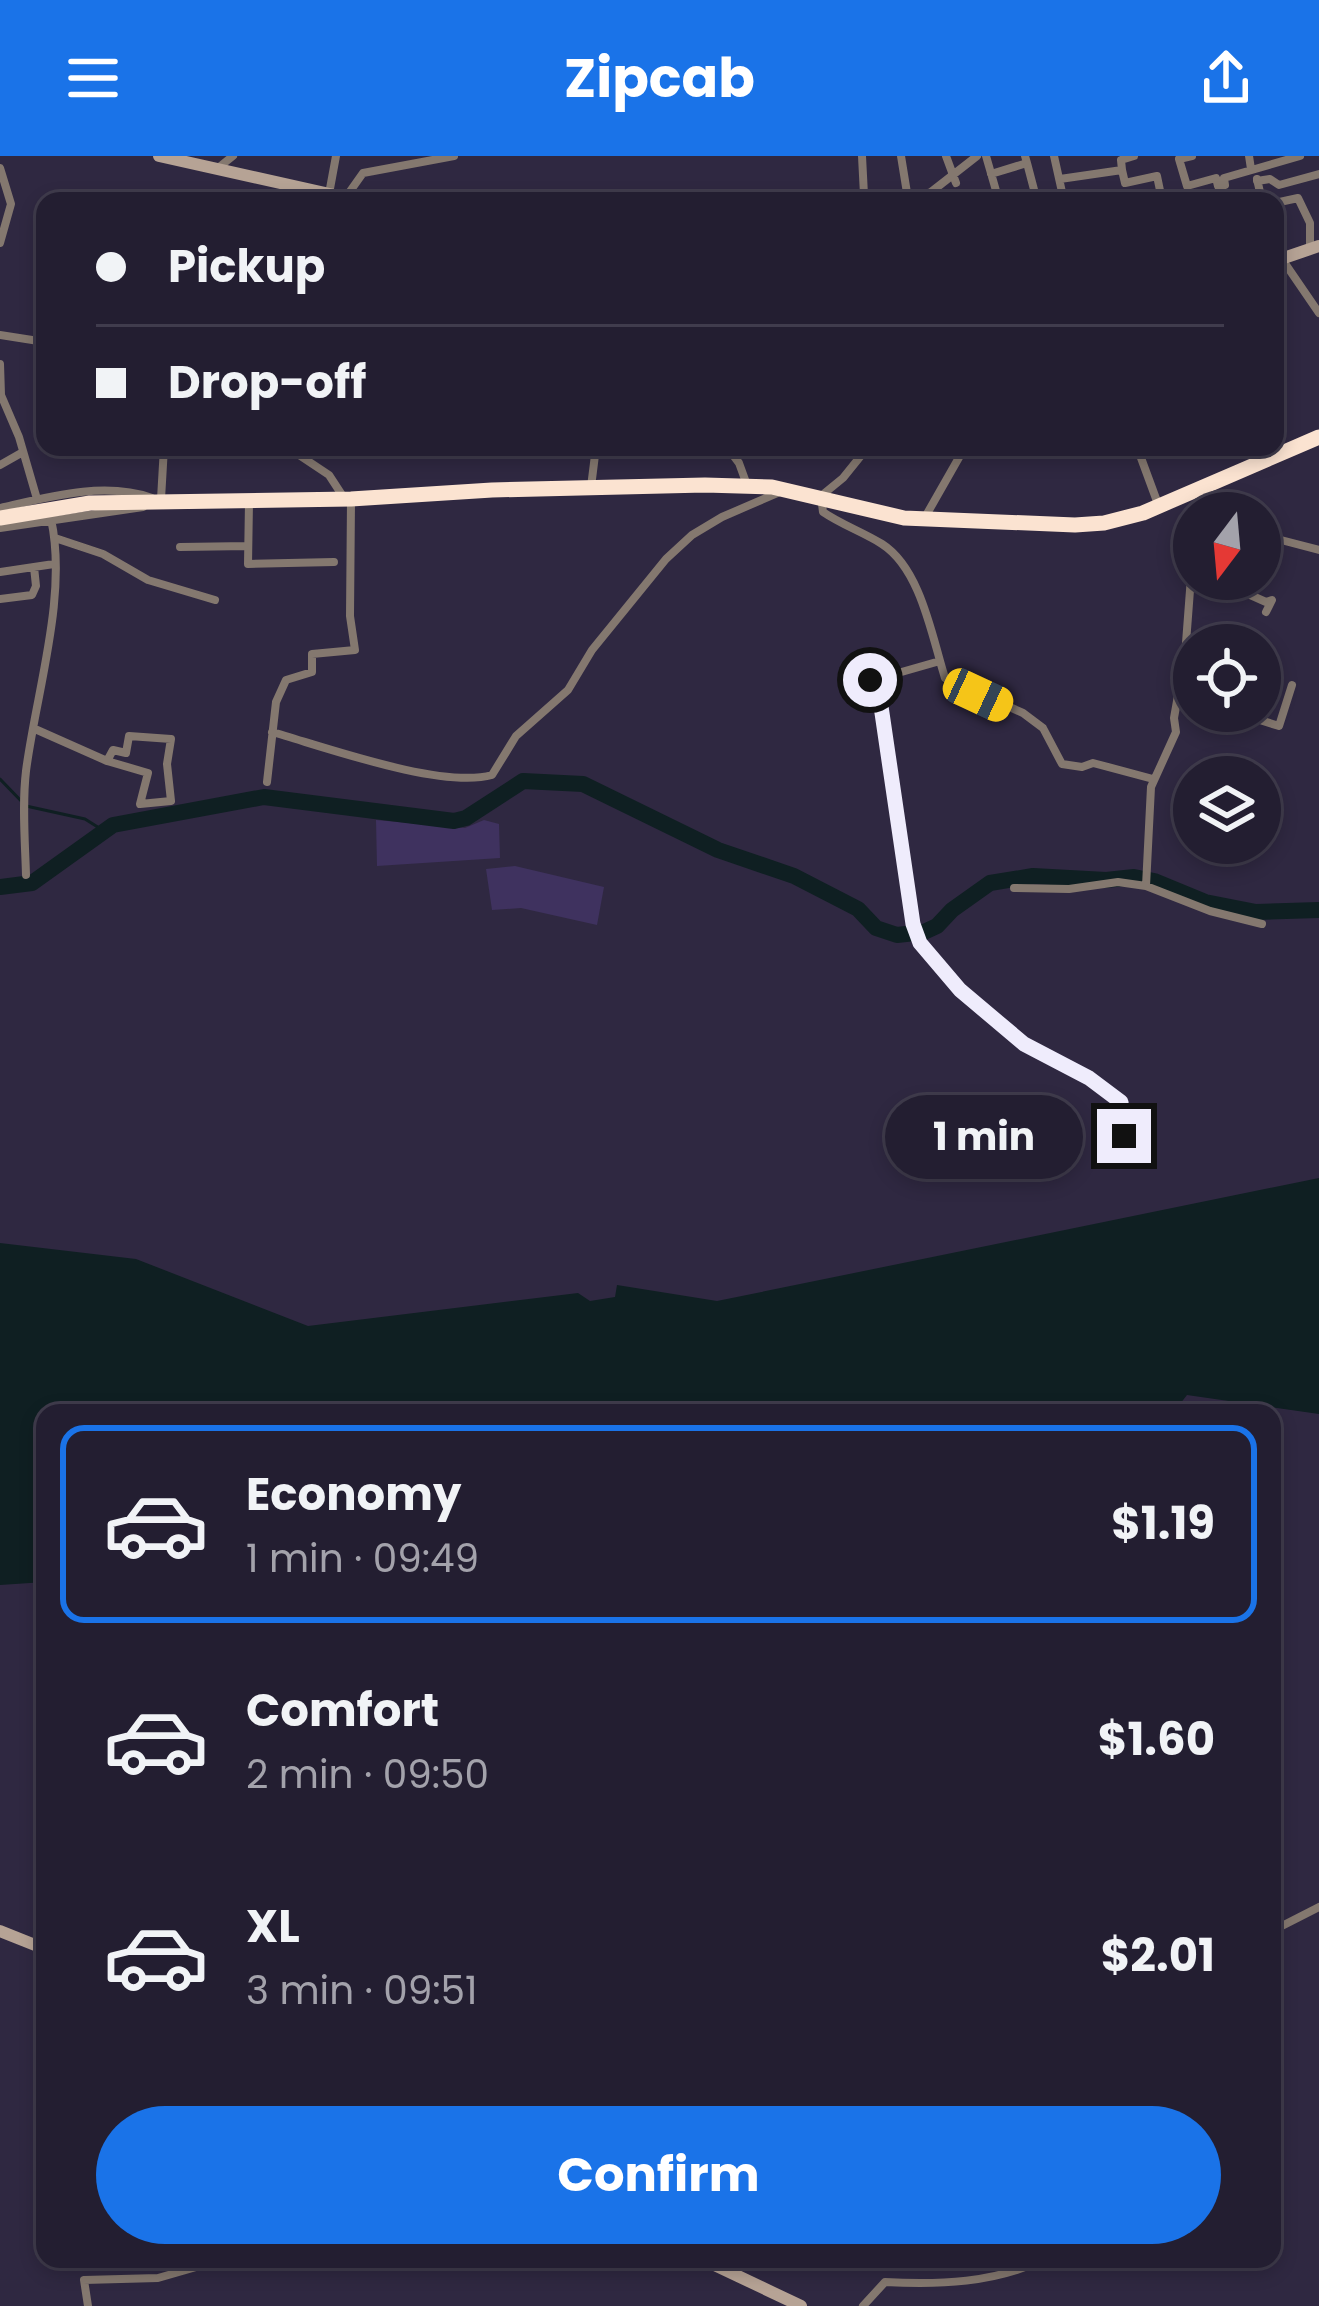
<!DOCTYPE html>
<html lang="en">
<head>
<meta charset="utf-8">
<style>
  :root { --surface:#231e31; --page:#2f2b3d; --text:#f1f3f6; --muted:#a3a2ab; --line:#403c4d; --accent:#1a73e8 }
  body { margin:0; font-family:Poppins,sans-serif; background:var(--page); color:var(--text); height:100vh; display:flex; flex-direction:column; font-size:45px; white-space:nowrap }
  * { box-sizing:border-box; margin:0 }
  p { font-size:39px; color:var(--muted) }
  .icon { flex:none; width:66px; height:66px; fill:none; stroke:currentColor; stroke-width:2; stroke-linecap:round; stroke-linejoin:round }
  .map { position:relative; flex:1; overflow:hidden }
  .drawer { position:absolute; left:36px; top:1248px; width:1245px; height:864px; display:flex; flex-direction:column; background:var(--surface); border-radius:24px; box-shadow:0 6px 18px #0003,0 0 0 3px var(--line) }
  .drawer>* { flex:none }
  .guide { position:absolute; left:36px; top:36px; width:1248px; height:264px; border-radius:24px; box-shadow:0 6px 18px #0003,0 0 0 3px var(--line); display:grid; align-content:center; height:264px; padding:0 60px; background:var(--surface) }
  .needle { width:78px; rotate:196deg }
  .tools { position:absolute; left:1173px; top:336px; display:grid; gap:24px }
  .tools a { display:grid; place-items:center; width:108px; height:108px; border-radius:50%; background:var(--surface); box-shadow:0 6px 18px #0003,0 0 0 3px var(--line); font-size:60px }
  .end { position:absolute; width:54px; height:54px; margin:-27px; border:15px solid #efecfc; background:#111; box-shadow:0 0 0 6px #111 }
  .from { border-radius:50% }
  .bubble { position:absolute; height:84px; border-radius:42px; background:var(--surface); box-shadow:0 6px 18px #0003,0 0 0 3px var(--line); font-size:39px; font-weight:700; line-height:84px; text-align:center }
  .car { position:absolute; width:36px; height:72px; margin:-36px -18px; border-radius:15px; box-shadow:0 0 9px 3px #0007; background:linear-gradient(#f5c518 24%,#345 0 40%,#f5c518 0 76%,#345 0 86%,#f5c518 0) }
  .guide b { display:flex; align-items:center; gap:42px; height:114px; font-size:45px }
  .guide b+b { border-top:3px solid var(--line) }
  .guide i { width:30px; height:30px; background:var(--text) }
  ul { padding:21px 0 0; list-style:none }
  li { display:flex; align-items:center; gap:36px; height:198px; margin:0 24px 18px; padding:0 36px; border:6px solid transparent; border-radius:24px }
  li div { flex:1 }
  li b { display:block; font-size:45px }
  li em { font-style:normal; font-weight:700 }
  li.current { border-color:var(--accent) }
  li>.icon { width:108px; height:108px; stroke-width:1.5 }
  .action { display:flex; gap:24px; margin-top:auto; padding:24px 60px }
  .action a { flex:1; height:138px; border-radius:72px; background:var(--accent); color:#fff; font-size:48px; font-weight:700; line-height:138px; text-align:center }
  header { display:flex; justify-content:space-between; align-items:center; height:156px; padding:0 60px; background:var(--accent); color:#fff; font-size:54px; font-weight:700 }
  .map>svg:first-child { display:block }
  .green { fill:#3f325f }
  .water { fill:#0f1f22 }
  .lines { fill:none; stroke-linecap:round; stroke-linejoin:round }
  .stream { stroke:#0f1f22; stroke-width:3 }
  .river { stroke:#0f1f22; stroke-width:16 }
  .street { stroke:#84786f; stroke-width:8 }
  .secondary { stroke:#b6a395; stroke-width:12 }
  .highway { stroke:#fbe3d1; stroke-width:15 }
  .route { stroke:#efecfc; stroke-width:15 }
</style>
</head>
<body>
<header><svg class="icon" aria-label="menu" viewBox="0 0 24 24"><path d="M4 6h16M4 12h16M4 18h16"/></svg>Zipcab<svg class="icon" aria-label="share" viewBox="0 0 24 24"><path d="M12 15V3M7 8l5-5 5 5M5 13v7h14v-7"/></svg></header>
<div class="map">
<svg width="1319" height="2150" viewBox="0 0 1319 2150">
  <rect width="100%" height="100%" fill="#2f2841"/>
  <path class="green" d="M376 664 465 672 484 664 499 668 500 702 377 710Z
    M515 710 604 731 597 769 521 752 492 754 486 713Z"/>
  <path class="water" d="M1319 1022V1258L1187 1239 1173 1257H45V1426L0 1429V1087L136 1103 308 1170 578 1137 590 1145 615 1141 617 1129 717 1145Z"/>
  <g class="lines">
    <path class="stream" d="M0 623 26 650 85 663 104 675"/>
    <path class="river" d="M0 731 32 727 113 669 264 641 454 665 466 662 523 625 583 628 718 694 794 720 858 753 876 772 897 779 924 776 937 770 952 754 990 727 1033 720 1106 724 1134 721 1154 725 1205 746 1256 756 1319 754"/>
    <path class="street" d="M862 0 864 39
      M946 0 956 27
      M986 0 999 45
      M1054 0 1064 45
      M1192 0 1179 3 1187 30 1216 22 1218 30 1225 29 1224 22 1300 0
      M1249 0 1251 13
      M1027 7 1037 45
      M0 12 11 48 0 87
      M218 12 233 0
      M1122 14 1121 4 1134 0
      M991 18 1027 7 1025 0
      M1060 23 1122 14 1125 27 1157 20 1162 44 1156 45
      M1257 23 1262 45
      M1257 25 1270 23 1279 29 1319 18
      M329 38 336 0
      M346 41 363 17 454 0
      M908 43 931 36 977 0
      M799 45 828 40 908 43 901 0
      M979 45 996 36
      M1275 47 1298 42 1310 67V91
      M1282 103 1319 157
      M0 179 45 186
      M0 208 1 239 19 281 37 343
      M287 291 329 319 344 342
      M727 291 739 307 747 329
      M868 291 843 322 821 340 823 356C842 369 863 376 882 388 921 413 932 481 945 522L1023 557 1043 572 1062 608 1082 611 1093 607 1153 623
      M1137 291 1158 348
      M0 309 23 296
      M591 331 596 291
      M161 343 164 291
      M249 346 248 408 334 406
      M0 352C48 341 104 325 152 342
      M924 363 965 291
      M0 372 143 351
      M55 382 103 398 148 424 215 444
      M1260 386 1281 384 1319 394
      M180 391 248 390
      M0 416 54 408
      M1193 425 1239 434 1266 446 1272 444 1266 456
      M0 443 32 439 36 430 34 411
      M877 523 913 768C930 817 984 860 1026 889 1046 903 1072 910 1091 924 1102 931 1110 940 1121 946L1123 979
      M846 528 855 532 870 525 940 505
      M1231 555 1279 570 1292 529
      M35 573 107 605 113 594 126 597 129 580 171 583 167 608 171 645 140 648 148 617 107 605
      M272 576C325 591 441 633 492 619L516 580 568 534 592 494 666 403 692 379 722 361 782 335
      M267 626 276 546 286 524 312 516V498L355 494 350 460 351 345
      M26 719C25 685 22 648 26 615 36 537 68 440 51 363
      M1146 730 1151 631 1176 576 1174 562 1185 500 1191 421 1194 420
      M1014 732 1069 733 1118 726 1146 730 1210 755 1262 768
      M1272 1775 1319 1751
      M88 2150 84 2124 158 2122 224 2103
      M863 2150 885 2126C938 2129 996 2127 1044 2103"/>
    <path class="secondary" d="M159 0 361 45
      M1275 105 1319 90
      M0 1775 45 1793
      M702 2103 801 2150"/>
    <path class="highway" d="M0 362 90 347 351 343 492 334 705 329 772 331 904 362 1075 369 1104 367 1143 357 1319 281"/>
  </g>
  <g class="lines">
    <path class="route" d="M870 524 877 523 913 768 920 787 960 834 1024 888 1089 922 1121 946 1124 980"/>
  </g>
</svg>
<div class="tools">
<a><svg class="needle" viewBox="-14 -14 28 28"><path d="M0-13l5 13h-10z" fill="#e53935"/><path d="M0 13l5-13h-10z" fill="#a3a2ab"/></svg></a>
<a><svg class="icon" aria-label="locate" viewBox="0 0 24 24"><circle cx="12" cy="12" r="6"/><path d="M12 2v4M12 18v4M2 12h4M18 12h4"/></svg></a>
<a><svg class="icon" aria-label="layers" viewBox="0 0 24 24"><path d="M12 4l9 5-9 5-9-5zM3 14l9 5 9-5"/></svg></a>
</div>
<i class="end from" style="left:870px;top:524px"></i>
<i class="end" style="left:1124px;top:980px"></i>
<div class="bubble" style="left:885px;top:939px;width:198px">1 min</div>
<i class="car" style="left:978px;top:539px;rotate:115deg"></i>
<div class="guide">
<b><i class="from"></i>Pickup</b>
<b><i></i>Drop-off</b>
</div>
<section class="drawer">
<ul>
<li class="current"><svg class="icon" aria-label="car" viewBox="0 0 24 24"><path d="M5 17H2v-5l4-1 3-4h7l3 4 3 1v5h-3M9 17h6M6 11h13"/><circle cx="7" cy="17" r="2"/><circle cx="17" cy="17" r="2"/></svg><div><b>Economy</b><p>1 min · 09:49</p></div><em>$1.19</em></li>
<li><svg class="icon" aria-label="car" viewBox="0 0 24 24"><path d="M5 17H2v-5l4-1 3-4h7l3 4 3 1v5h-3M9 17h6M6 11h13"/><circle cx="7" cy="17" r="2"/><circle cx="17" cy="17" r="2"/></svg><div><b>Comfort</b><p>2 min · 09:50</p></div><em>$1.60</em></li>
<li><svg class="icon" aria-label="car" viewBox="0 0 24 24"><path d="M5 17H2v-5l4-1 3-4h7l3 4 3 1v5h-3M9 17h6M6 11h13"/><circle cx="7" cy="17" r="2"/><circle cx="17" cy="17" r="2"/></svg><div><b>XL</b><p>3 min · 09:51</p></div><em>$2.01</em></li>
</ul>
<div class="action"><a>Confirm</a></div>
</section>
</div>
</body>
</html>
